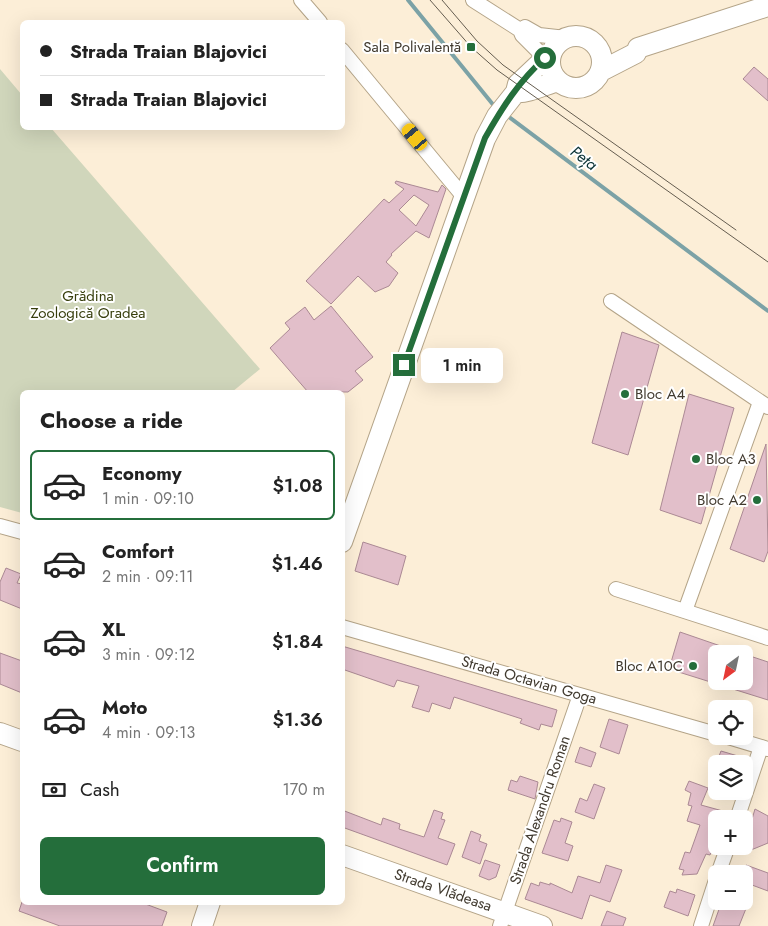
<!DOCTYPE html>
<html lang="en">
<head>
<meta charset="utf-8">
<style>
  :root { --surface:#fff; --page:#f6f6f6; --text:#222; --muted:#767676; --line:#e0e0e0; --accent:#246e3b }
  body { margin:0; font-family:Jost,sans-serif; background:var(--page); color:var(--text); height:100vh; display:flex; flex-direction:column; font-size:19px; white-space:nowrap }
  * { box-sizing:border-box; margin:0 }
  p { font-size:16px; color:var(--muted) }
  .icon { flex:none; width:28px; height:28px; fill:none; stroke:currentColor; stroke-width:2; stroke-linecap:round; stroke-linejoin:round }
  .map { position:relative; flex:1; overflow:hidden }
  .panel { position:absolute; left:20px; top:390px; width:325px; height:515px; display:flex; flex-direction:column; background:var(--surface); border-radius:8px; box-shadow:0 5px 20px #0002 }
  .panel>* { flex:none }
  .guide { position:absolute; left:20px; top:20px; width:325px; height:110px; border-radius:8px; box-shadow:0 5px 20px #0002; display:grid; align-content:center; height:110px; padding:0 20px; background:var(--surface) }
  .needle { width:32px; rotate:213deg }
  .controls { position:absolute; left:708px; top:645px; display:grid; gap:10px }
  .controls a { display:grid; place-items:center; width:45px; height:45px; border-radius:8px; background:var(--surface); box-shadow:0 5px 20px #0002; font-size:25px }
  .end { position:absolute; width:22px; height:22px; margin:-11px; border:6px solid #246e3b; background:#fff; box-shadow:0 0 0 2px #fff }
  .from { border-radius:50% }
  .bubble { position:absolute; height:35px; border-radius:8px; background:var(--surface); box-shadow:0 5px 20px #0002; font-size:16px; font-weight:600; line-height:35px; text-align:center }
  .car { position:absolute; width:15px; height:30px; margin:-15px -8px; border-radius:6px; box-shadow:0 0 4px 1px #0007; background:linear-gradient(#f5c518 24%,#345 0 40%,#f5c518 0 76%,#345 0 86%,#f5c518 0) }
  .guide b { display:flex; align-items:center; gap:18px; height:48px; font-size:19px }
  .guide b+b { border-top:1px solid var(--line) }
  .guide i { width:12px; height:12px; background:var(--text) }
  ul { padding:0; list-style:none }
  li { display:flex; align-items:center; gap:15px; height:70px; margin:0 10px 8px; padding:0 10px; border:2px solid transparent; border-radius:8px }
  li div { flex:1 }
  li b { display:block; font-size:19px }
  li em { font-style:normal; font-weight:600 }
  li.current { border-color:var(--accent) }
  li>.icon { width:45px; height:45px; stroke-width:1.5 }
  h2 { padding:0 20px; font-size:22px; line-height:60px }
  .pay { display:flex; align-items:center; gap:12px; height:55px; padding:0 20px; font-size:19px }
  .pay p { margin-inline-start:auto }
  .button { display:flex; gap:10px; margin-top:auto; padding:10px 20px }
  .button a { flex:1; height:58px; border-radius:8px; background:var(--accent); color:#fff; font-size:20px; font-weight:600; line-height:58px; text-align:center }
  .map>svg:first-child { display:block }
  .green { fill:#d0d6bb }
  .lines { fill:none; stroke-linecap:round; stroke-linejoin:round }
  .stream { stroke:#7ca2a6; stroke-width:4 }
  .building { fill:#e2bfca; stroke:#ab8994; fill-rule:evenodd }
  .street-casing { stroke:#b4a488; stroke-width:16 }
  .secondary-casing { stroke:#b4a488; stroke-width:22 }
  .street { stroke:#fff; stroke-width:14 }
  .secondary { stroke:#fff; stroke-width:20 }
  .tram { stroke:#655d50; stroke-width:1 }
  .route { stroke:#246e3b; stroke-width:6 }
  .poi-dot { fill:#246e3b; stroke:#fff; stroke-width:2 }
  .labels { text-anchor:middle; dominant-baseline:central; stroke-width:4; stroke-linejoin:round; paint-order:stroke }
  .poi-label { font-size:15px; fill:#40392e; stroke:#fff; text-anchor:end }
  .park-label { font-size:15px; fill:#373e0c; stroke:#fff }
  .street-label { font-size:15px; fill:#40392e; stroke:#fff }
  .water-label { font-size:16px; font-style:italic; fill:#093134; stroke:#fff }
</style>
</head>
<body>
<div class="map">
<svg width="768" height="926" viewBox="0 0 768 926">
  <rect width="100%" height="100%" fill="#fceed7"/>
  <path class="green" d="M0 69 22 95V128H51L260 369 232 392H22V513L0 507Z"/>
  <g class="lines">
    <path class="stream" d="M408 0 495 107
      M505 114 768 311"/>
  </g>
  <path class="building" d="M754 67 768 79V101L743 79Z
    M396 181 438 192 442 185 446 189 429 238 416 231 391 254 392 255 386 262 398 273 389 286 375 292 358 276 331 304 306 281 384 199 389 203 404 189 395 183ZM414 195 429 205 416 226 399 210Z
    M331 306 373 357 355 371 363 380 348 392H308L270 348 290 329 285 323 305 307 314 320Z
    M622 332 659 345 628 455 592 443Z
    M689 394 734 408 701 524 660 510Z
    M766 444 768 551 764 562 730 549Z
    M363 542 406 556 398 585 355 571Z
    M6 568 21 574 17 583 22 584V609L0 600V582Z
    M680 632 738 652 716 654V681H744V654L768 662V700L669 669Z
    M342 646 557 710 552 727 541 724 539 730 520 723 522 719 454 697 450 709 432 703 429 712 412 707 419 686 397 680 394 687 342 669Z
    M0 653 22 661V693L0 684Z
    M609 719 628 725 619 754 600 747Z
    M580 747 596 753 591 767 575 762Z
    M721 751 748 759 746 764H716Z
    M520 776 538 782 535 799 508 790 511 780 517 782Z
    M689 781 708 788 701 805 730 813 728 819H716V838L710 855 706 854 697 874 682 875 684 870 679 869 685 852 690 853 700 825 687 821 692 806 688 805 691 793 685 790Z
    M594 784 605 788 594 819 575 812 580 798 587 801Z
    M755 809 768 816V843L751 850 741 847 744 846Z
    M342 810 381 825 383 818 400 824 399 829 424 837 434 810 443 813 441 819 445 820 438 838 455 844 447 865 342 827Z
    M561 818 572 822 565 843 573 846 568 861 542 853 554 820 560 822Z
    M471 831 481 835 479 841 487 844 480 864 462 857Z
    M485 860 500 865 496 877 489 880 479 876Z
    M606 865 622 870 610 902 590 895 582 919 525 899 531 883 539 886 540 882 550 885V883L572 893 578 876 600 883Z
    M746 865 768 873V891L744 882Z
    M677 889 695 895 688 916 664 907 670 891 676 893Z
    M722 901 735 904 736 901H749L739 926H713Z
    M22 902H140L167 912 162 926H60L19 911Z
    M607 911 626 918 623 926H601Z"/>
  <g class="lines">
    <defs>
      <path id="street" d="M301 0 320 22
        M473 0 520 30 522 35 550 63
        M520 30 525 27 539 35 566 38
        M342 50 463 196
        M611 301 768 407
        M0 526 22 532
        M616 589 768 638
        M685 611 760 402
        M342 627 716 734
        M725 736 768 749
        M737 819 761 747
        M718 874 728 846
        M500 926 580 695
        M701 926 716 880"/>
      <path id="secondary" d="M550 62a26 26 0 1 1 52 0a26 26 0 1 1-52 0Z
        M601 71 636 53 638 48 768 6
        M516 92C527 94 546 84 558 81
        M342 542 485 139 497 116 516 92 518 84 552 52
        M0 733 22 741
        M342 855 542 926
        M202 926 210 902"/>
    </defs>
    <use href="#street" class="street-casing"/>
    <use href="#secondary" class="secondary-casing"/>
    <use href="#street" class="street"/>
    <use href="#secondary" class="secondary"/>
    <path class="tram" d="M430 0 471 47 497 70 768 262
      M442 0 477 41 503 65 736 230"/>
  </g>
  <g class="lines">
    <path class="route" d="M404 365 485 138C502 108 519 81 545 58"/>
  </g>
  <g class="poi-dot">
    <rect x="466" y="42" width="10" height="10" rx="2.5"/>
    <circle cx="625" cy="394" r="5"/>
    <circle cx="696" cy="459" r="5"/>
    <circle cx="757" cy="500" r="5"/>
    <circle cx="693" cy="666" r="5"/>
  </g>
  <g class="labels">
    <g class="poi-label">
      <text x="461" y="47">Sala Polivalentă</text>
      <text x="635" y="394" text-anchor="start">Bloc A4</text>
      <text x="706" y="459" text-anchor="start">Bloc A3</text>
      <text x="747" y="500">Bloc A2</text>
      <text x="683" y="666">Bloc A10C</text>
    </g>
    <g class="park-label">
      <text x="88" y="296">Grădina<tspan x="88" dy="17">Zoologică Oradea</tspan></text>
    </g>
    <g class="street-label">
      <text transform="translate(529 680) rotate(16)">Strada Octavian Goga</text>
      <text transform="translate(540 810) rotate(-71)">Strada Alexandru Roman</text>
      <text transform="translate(443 890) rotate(19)">Strada Vlădeasa</text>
    </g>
    <g class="water-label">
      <text transform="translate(584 158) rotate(37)">Peța</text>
    </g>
  </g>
</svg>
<div class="controls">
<a><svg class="needle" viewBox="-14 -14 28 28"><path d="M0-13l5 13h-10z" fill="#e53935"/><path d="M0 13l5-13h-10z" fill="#767676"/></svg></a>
<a><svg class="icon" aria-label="locate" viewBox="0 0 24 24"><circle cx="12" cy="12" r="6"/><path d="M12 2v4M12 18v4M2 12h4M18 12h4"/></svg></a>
<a><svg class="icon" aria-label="layers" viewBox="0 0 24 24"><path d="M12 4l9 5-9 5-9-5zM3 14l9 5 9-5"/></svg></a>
<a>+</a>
<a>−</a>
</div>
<i class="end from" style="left:545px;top:58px"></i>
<i class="end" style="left:404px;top:365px"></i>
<div class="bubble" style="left:421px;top:348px;width:82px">1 min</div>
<i class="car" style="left:415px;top:137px;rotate:320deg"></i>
<div class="guide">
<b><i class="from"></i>Strada Traian Blajovici</b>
<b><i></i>Strada Traian Blajovici</b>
</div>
<section class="panel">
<h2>Choose a ride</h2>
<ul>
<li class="current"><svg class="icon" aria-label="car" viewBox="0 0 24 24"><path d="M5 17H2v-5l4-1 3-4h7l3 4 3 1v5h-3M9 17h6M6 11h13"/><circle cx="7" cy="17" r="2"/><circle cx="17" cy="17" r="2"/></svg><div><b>Economy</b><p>1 min · 09:10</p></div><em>$1.08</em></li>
<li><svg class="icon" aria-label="car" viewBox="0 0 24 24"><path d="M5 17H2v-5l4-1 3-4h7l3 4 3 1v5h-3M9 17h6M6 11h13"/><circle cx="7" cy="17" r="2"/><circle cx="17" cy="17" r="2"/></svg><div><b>Comfort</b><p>2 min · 09:11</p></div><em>$1.46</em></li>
<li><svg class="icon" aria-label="car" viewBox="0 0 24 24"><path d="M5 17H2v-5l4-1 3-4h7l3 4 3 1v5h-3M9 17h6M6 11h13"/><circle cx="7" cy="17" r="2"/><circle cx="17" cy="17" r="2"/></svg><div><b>XL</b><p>3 min · 09:12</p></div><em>$1.84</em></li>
<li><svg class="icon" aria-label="car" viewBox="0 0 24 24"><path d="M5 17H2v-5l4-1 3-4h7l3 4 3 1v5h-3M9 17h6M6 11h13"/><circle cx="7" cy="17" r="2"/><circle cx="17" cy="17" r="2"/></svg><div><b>Moto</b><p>4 min · 09:13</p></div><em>$1.36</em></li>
</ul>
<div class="pay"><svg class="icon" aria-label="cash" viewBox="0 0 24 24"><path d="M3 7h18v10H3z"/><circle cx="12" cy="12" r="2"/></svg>Cash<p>170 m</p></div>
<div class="button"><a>Confirm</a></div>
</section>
</div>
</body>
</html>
